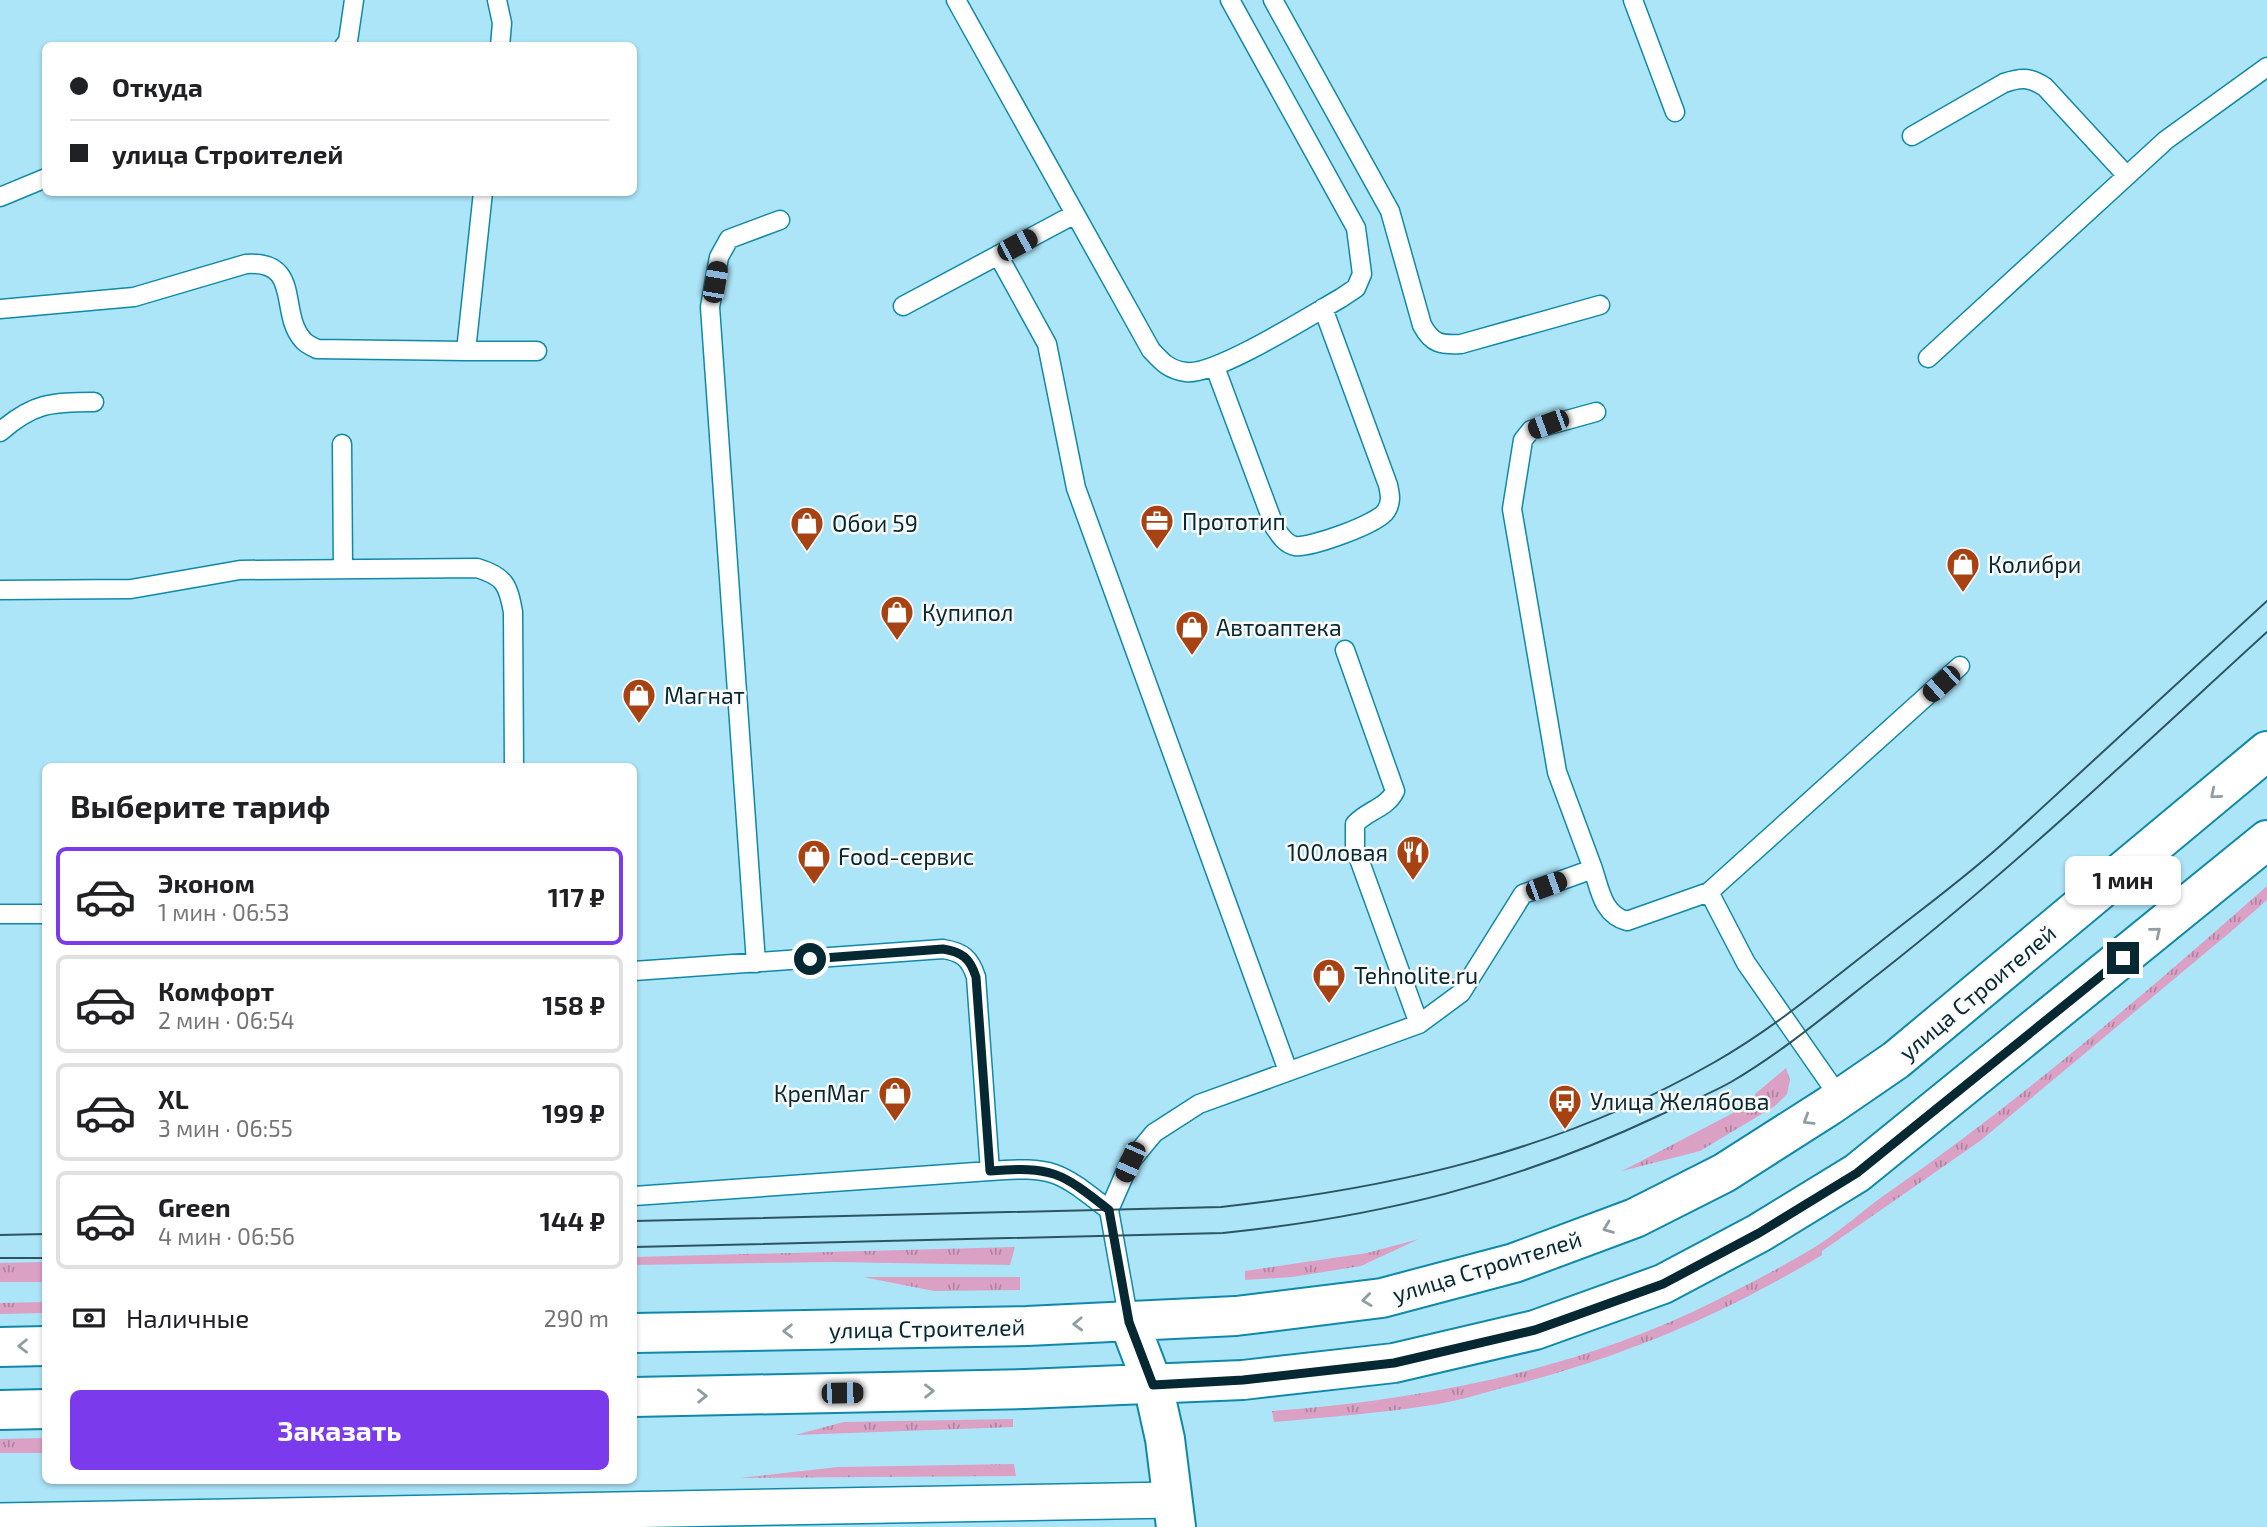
<!DOCTYPE html>
<html lang="ru">
<head>
<meta charset="utf-8">
<style>
  :root { --surface:#fff; --page:#f6f6f6; --text:#202124; --muted:#757577; --line:#e0e0e0; --accent:#7c3aed }
  body { margin:0; font-family:"Exo 2",sans-serif; background:var(--page); color:var(--text); height:100vh; display:flex; flex-direction:column; font-size:26px; white-space:nowrap }
  * { box-sizing:border-box; margin:0 }
  p { font-size:23px; color:var(--muted) }
  .icon { flex:none; width:38px; height:38px; fill:none; stroke:currentColor; stroke-width:2; stroke-linecap:round; stroke-linejoin:round }
  .map { position:relative; flex:1; overflow:hidden }
  .panel { position:absolute; left:42px; top:763px; width:595px; height:721px; display:flex; flex-direction:column; background:var(--surface); border-radius:10px; box-shadow:0 2px 5px #0004 }
  .panel>* { flex:none }
  .top-card { position:absolute; left:42px; top:42px; width:595px; height:154px; border-radius:10px; box-shadow:0 2px 5px #0004; display:grid; align-content:center; height:154px; padding:0 28px; background:var(--surface) }
  .end { position:absolute; width:32px; height:32px; margin:-16px; border:9px solid #062832; background:#fff; box-shadow:0 0 0 4px #fff }
  .from { border-radius:50% }
  .bubble { position:absolute; height:49px; border-radius:10px; background:var(--surface); box-shadow:0 2px 5px #0004; font-size:23px; font-weight:700; line-height:49px; text-align:center }
  .car { position:absolute; width:21px; height:42px; margin:-21px -10px; border-radius:9px; box-shadow:0 0 5px 2px #0007; background:linear-gradient(#222 24%,#8ab4d8 0 40%,#222 0 76%,#8ab4d8 0 86%,#222 0) }
  .top-card b { display:flex; align-items:center; gap:24px; height:66px; font-size:26px }
  .top-card b+b { border-top:2px solid var(--line) }
  .top-card i { width:18px; height:18px; background:var(--text) }
  ul { padding:0; list-style:none }
  li { display:flex; align-items:center; gap:21px; height:98px; margin:0 14px 10px; padding:0 14px; border:4px solid var(--line); border-radius:10px }
  li div { flex:1 }
  li b { display:block; font-size:26px }
  li em { font-style:normal; font-weight:700 }
  li.active { border-color:var(--accent) }
  li>.icon { width:63px; height:63px; stroke-width:1.5 }
  h2 { padding:0 28px; font-size:32px; line-height:84px }
  .pay { display:flex; align-items:center; gap:18px; height:77px; padding:0 28px; font-size:26px }
  .pay p { margin-inline-start:auto }
  .primary-button { display:flex; gap:14px; margin-top:auto; padding:14px 28px }
  .primary-button a { flex:1; height:80px; border-radius:10px; background:var(--accent); color:#fff; font-size:28px; font-weight:700; line-height:80px; text-align:center }
  .map>svg:first-child { display:block }
  .grass { fill:url(#grass-tufts) }
  .lines { fill:none; stroke-linecap:round; stroke-linejoin:round }
  .service-casing { stroke:#1089a8; stroke-width:21 }
  .minor-casing { stroke:#1089a8; stroke-width:38 }
  .tertiary-casing { stroke:#1089a8; stroke-width:42 }
  .secondary-casing { stroke:#1089a8; stroke-width:42 }
  .service { stroke:#fff; stroke-width:18 }
  .minor { stroke:#fff; stroke-width:35 }
  .tertiary { stroke:#fff; stroke-width:38 }
  .secondary { stroke:#fff; stroke-width:38 }
  .tram { stroke:#2d5561; stroke-width:2 }
  .oneway { stroke:#8f9ea3 }
  .route { stroke:#062832; stroke-width:9 }
  .labels { text-anchor:middle; dominant-baseline:central; stroke-width:5; stroke-linejoin:round; paint-order:stroke }
  .poi-label { font-size:23px; fill:#062832; stroke:#fafafa; text-anchor:start }
  .street-label { font-size:23px; fill:#062832; stroke:#fafafa }
</style>
</head>
<body>
<div class="map">
<svg width="2267" height="1527" viewBox="0 0 2267 1527">
  <defs>
    <pattern id="grass-tufts" width="24" height="20" patternUnits="userSpaceOnUse" patternTransform="scale(1.75)"><rect width="24" height="20" fill="#dba1c4"/><path d="M3 7l-1-3M5 7V3M7 7l1-3M15 17l-1-3M17 17v-4M19 17l1-3" fill="none" stroke="#b083a0"/></pattern>
  </defs>
  <rect width="100%" height="100%" fill="#ace4f8"/>
  <path class="grass" d="M2267 886V900L2234 929 1980 1141 1822 1251V1255C1720 1316 1625 1356 1510 1386 1486 1392 1462 1400 1438 1404 1384 1413 1329 1417 1274 1422L1272 1411C1423 1400 1576 1370 1713 1302 1747 1285 1782 1267 1815 1247 1841 1231 1864 1209 1889 1192 2022 1099 2146 993 2267 886Z
    M1786 1068 1790 1080 1787 1094 1775 1106 1700 1151 1622 1171 1756 1101 1755 1094Z
    M1419 1239 1361 1266 1292 1277 1245 1280V1271L1367 1253Z
    M1015 1247 1010 1265 832 1262 634 1265V1257Z
    M45 1262V1282H0V1263Z
    M863 1277H1020V1290L934 1291Z
    M45 1302V1313L0 1314V1303Z
    M1013 1419V1427L795 1435 844 1422Z
    M45 1438V1453H0V1439Z
    M1014 1464 1016 1476 740 1478 838 1467Z"/>
  <g class="lines">
    <defs>
      <path id="service" d="M497 0 502 23 500 46
        M956 0 1151 350C1162 362 1169 370 1186 372 1215 376 1311 315 1341 298L1356 288 1362 274 1356 228 1230 0
        M1273 0 1390 211 1422 325C1432 344 1441 345 1461 344L1600 305
        M1633 0 1675 112
        M344 46 348 41 354 0
        M1912 136 2004 83C2021 77 2030 77 2045 87L2127 176
        M0 197 46 178
        M998 255 1047 344 1076 488 1288 1071
        M903 306 1075 214
        M0 309 134 297 246 264C303 260 278 313 303 340 306 344 313 347 317 349L466 351 483 192
        M466 351H537
        M1928 358 2166 140 2267 67
        M1215 367 1275 528C1280 535 1285 544 1295 546 1310 548 1378 524 1386 511 1392 502 1390 494 1388 485L1323 308
        M0 432C33 403 51 402 94 402
        M342 444 343 569
        M0 590 131 589 240 570 477 568C504 576 508 584 513 612L514 766
        M1345 650 1395 791C1387 808 1368 810 1355 824V848L1419 1024
        M1593 869C1600 890 1603 915 1627 921L1709 892 1960 666
        M1709 892 1746 963 1840 1098
        M0 914H46
        M756 963 710 307 719 257 729 239 780 220
        M634 971 943 949C962 952 970 958 976 977L990 1171 634 1196
        M990 1171C1054 1166 1059 1171 1109 1210L1129 1322
        M1109 1210 1130 1162 1154 1133 1199 1104 1419 1024 1461 993 1523 894 1593 869 1557 772 1512 509 1523 440 1531 430 1596 412"/>
      <path id="minor" d="M0 1521 1172 1500"/>
      <path id="tertiary" d="M1153 1385 1165 1439 1176 1527"/>
      <path id="secondary" d="M1129 1322 1153 1385
        M634 1333 1027 1326 1236 1316 1382 1298 1514 1263 1635 1218 1724 1173 1829 1106 1896 1060 2267 751
        M0 1347 46 1346
        M634 1397 1025 1389 1243 1380 1394 1363 1535 1330 1663 1284 1759 1233 1857 1173 2267 840
        M0 1410 46 1409"/>
    </defs>
    <use href="#service" class="service-casing"/>
    <use href="#minor" class="minor-casing"/>
    <use href="#tertiary" class="tertiary-casing"/>
    <use href="#secondary" class="secondary-casing"/>
    <use href="#service" class="service"/>
    <use href="#minor" class="minor"/>
    <use href="#tertiary" class="tertiary"/>
    <use href="#secondary" class="secondary"/>
    <path class="tram" d="M634 1221 1221 1207C1395 1188 1559 1151 1713 1063 1773 1029 1825 985 1879 943 1923 908 1969 875 2010 837 2096 759 2181 680 2267 601
      M0 1235 46 1234
      M634 1247 1223 1233C1379 1217 1516 1183 1658 1116 1682 1105 1708 1095 1731 1082 1784 1051 1832 1010 1881 972 2016 866 2140 748 2267 632
      M0 1258H46"/>
  </g>
  <defs><path id="oneway-chevron" d="M-2-3.5L2.5 0L-2 3.5" fill="none" stroke-width="1.6" stroke-linecap="round" stroke-linejoin="round" transform="scale(1.75)"/></defs>
  <g class="oneway">
    <use href="#oneway-chevron" transform="translate(2215 794) rotate(140)"/>
    <use href="#oneway-chevron" transform="translate(2156 932) rotate(-39)"/>
    <use href="#oneway-chevron" transform="translate(1808 1120) rotate(148)"/>
    <use href="#oneway-chevron" transform="translate(1608 1228) rotate(159)"/>
    <use href="#oneway-chevron" transform="translate(1367 1300) rotate(173)"/>
    <use href="#oneway-chevron" transform="translate(1078 1324) rotate(178)"/>
    <use href="#oneway-chevron" transform="translate(788 1331) rotate(179)"/>
    <use href="#oneway-chevron" transform="translate(23 1346) rotate(179)"/>
    <use href="#oneway-chevron" transform="translate(929 1391) rotate(-1)"/>
    <use href="#oneway-chevron" transform="translate(702 1396) rotate(-1)"/>
  </g>
  <g class="lines">
    <path class="route" d="M810 959 943 949C962 952 970 958 976 977L990 1171C1052 1166 1061 1172 1109 1210L1129 1322 1153 1385 1243 1380 1394 1363 1535 1330 1663 1284 1759 1233 1857 1173 2123 958"/>
  </g>
  <defs>
    <symbol id="office-pin" viewBox="-11 -11 22 30"><path d="M0 17L-7.5 6A9.5 9.5 0 1 1 7.5 6Z" fill="#a74313" stroke="#fafafa"/><path d="M-6-3h4V-5.5h4V-3h4V5H-6ZM-1-4.5V-3h2v-1.5ZM-6 0V1H6V0Z" fill="#fff"/></symbol>
    <symbol id="shop-pin" viewBox="-11 -11 22 30"><path d="M0 17L-7.5 6A9.5 9.5 0 1 1 7.5 6Z" fill="#a74313" stroke="#fafafa"/><path d="M-5-2.5h2.3a2.7 3.5 0 0 1 5.4 0H5L5.5 6h-11ZM-1.5-2.5h3a1.5 2.3 0 0 0-3 0Z" fill="#fff"/></symbol>
    <symbol id="restaurant-pin" viewBox="-11 -11 22 30"><path d="M0 17L-7.5 6A9.5 9.5 0 1 1 7.5 6Z" fill="#a74313" stroke="#fafafa"/><path d="M-5-6h1v4h1v-4h1v4h1v-4h1v5L-1.5 .5V6h-2V.5L-5-1ZM5-6V6H3V1.5H1.5Q1.5-4 5-6Z" fill="#fff"/></symbol>
    <symbol id="bus-pin" viewBox="-11 -11 22 30"><path d="M0 17L-7.5 6A9.5 9.5 0 1 1 7.5 6Z" fill="#a74313" stroke="#fafafa"/><path d="M-5-6H5V4H4V6H2V4H-2V6H-4V4H-5ZM-3.5-4V0h7V-4ZM-3.5 1.2v1.5H-2V1.2ZM2 1.2v1.5H3.5V1.2Z" fill="#fff"/></symbol>
  </defs>
  <g fill-rule="evenodd">
    <use href="#office-pin" x="1138" y="502" width="38" height="52"/>
    <use href="#shop-pin" x="788" y="504" width="38" height="52"/>
    <use href="#shop-pin" x="1944" y="545" width="38" height="52"/>
    <use href="#shop-pin" x="878" y="593" width="38" height="52"/>
    <use href="#shop-pin" x="1173" y="608" width="38" height="52"/>
    <use href="#shop-pin" x="620" y="676" width="38" height="52"/>
    <use href="#restaurant-pin" x="1394" y="833" width="38" height="52"/>
    <use href="#shop-pin" x="795" y="837" width="38" height="52"/>
    <use href="#shop-pin" x="1310" y="956" width="38" height="52"/>
    <use href="#shop-pin" x="876" y="1074" width="38" height="52"/>
    <use href="#bus-pin" x="1546" y="1082" width="38" height="52"/>
  </g>
  <g class="labels">
    <g class="poi-label">
      <text x="1182" y="521">Прототип</text>
      <text x="832" y="523">Обои 59</text>
      <text x="1988" y="564">Колибри</text>
      <text x="922" y="612">Купипол</text>
      <text x="1216" y="627">Автоаптека</text>
      <text x="664" y="695">Магнат</text>
      <text x="1388" y="852" text-anchor="end">100ловая</text>
      <text x="838" y="856">Food-сервис</text>
      <text x="1354" y="975">Tehnolite.ru</text>
      <text x="870" y="1093" text-anchor="end">КрепМаг</text>
      <text x="1590" y="1101">Улица Желябова</text>
    </g>
    <g class="street-label">
      <text transform="translate(1977 992) rotate(-40)">улица Строителей</text>
      <text transform="translate(1487 1266) rotate(-17)">улица Строителей</text>
      <text transform="translate(927 1328) rotate(-1)">улица Строителей</text>
    </g>
  </g>
</svg>
<i class="end from" style="left:810px;top:959px"></i>
<i class="end" style="left:2123px;top:958px"></i>
<div class="bubble" style="left:2065px;top:856px;width:116px">1 мин</div>
<i class="car" style="left:1017px;top:245px;rotate:62deg"></i>
<i class="car" style="left:715px;top:282px;rotate:10deg"></i>
<i class="car" style="left:1548px;top:424px;rotate:250deg"></i>
<i class="car" style="left:1941px;top:684px;rotate:228deg"></i>
<i class="car" style="left:1546px;top:886px;rotate:70deg"></i>
<i class="car" style="left:1130px;top:1162px;rotate:204deg"></i>
<i class="car" style="left:842px;top:1393px;rotate:89deg"></i>
<div class="top-card">
<b><i class="from"></i>Откуда</b>
<b><i></i>улица Строителей</b>
</div>
<section class="panel">
<h2>Выберите тариф</h2>
<ul>
<li class="active"><svg class="icon" aria-label="car" viewBox="0 0 24 24"><path d="M5 17H2v-5l4-1 3-4h7l3 4 3 1v5h-3M9 17h6M6 11h13"/><circle cx="7" cy="17" r="2"/><circle cx="17" cy="17" r="2"/></svg><div><b>Эконом</b><p>1 мин · 06:53</p></div><em>117 ₽</em></li>
<li><svg class="icon" aria-label="car" viewBox="0 0 24 24"><path d="M5 17H2v-5l4-1 3-4h7l3 4 3 1v5h-3M9 17h6M6 11h13"/><circle cx="7" cy="17" r="2"/><circle cx="17" cy="17" r="2"/></svg><div><b>Комфорт</b><p>2 мин · 06:54</p></div><em>158 ₽</em></li>
<li><svg class="icon" aria-label="car" viewBox="0 0 24 24"><path d="M5 17H2v-5l4-1 3-4h7l3 4 3 1v5h-3M9 17h6M6 11h13"/><circle cx="7" cy="17" r="2"/><circle cx="17" cy="17" r="2"/></svg><div><b>XL</b><p>3 мин · 06:55</p></div><em>199 ₽</em></li>
<li><svg class="icon" aria-label="car" viewBox="0 0 24 24"><path d="M5 17H2v-5l4-1 3-4h7l3 4 3 1v5h-3M9 17h6M6 11h13"/><circle cx="7" cy="17" r="2"/><circle cx="17" cy="17" r="2"/></svg><div><b>Green</b><p>4 мин · 06:56</p></div><em>144 ₽</em></li>
</ul>
<div class="pay"><svg class="icon" aria-label="cash" viewBox="0 0 24 24"><path d="M3 7h18v10H3z"/><circle cx="12" cy="12" r="2"/></svg>Наличные<p>290 m</p></div>
<div class="primary-button"><a>Заказать</a></div>
</section>
</div>
</body>
</html>
